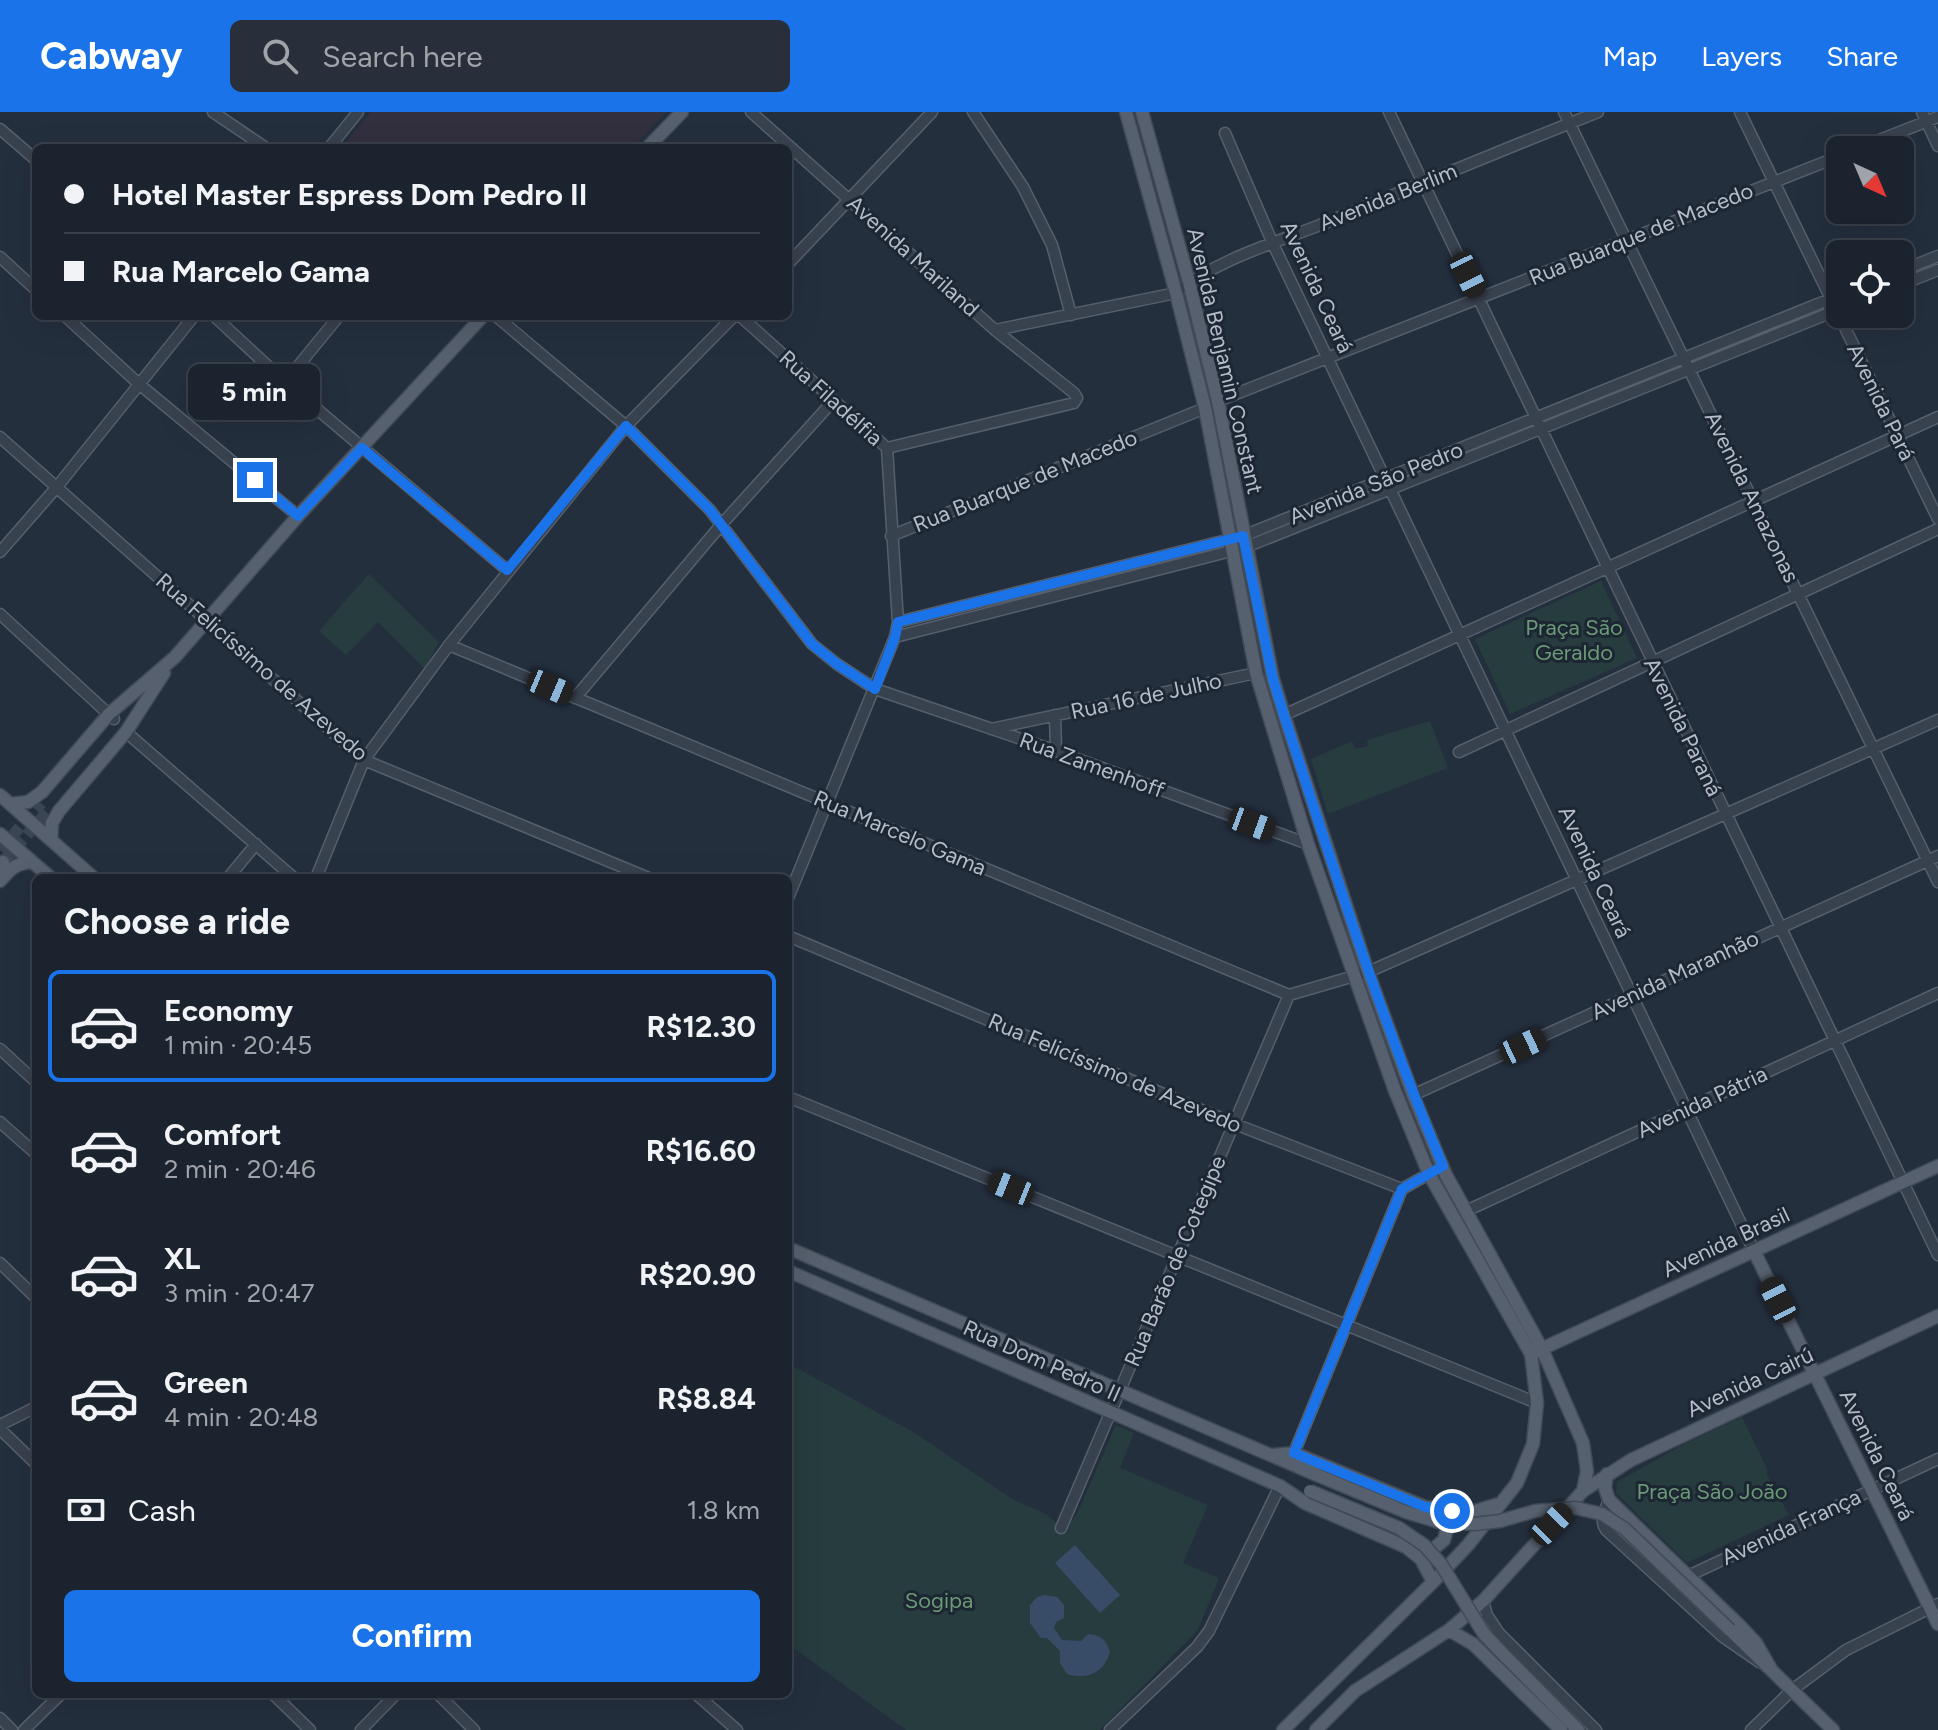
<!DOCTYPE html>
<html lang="en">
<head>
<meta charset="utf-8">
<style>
  :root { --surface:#1b232e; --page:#282f3a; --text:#f1f3f6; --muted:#a0a4aa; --line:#39404a; --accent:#1a73e8 }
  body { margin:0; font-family:Figtree,sans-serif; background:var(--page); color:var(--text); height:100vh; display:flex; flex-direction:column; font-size:30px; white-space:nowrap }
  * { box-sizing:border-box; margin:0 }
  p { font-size:26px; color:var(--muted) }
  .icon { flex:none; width:44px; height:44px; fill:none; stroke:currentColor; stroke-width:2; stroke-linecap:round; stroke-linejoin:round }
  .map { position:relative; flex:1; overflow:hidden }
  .sheet { position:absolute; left:32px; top:762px; width:760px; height:824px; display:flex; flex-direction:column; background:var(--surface); border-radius:12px; box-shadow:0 8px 32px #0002,0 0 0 2px var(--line) }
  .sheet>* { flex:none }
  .hud { position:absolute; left:32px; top:32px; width:760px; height:176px; border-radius:12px; box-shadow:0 8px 32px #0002,0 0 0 2px var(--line); display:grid; align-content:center; height:176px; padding:0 32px; background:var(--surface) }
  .needle { width:52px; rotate:136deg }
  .tools { position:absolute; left:1826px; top:24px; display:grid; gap:16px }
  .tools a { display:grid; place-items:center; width:88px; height:88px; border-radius:12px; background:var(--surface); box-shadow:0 8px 32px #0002,0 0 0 2px var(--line); font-size:40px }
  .end { position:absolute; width:36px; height:36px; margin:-18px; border:10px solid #1a73e8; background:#fff; box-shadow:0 0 0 4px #fff }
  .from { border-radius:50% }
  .bubble { position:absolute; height:56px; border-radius:12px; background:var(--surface); box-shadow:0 8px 32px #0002,0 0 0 2px var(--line); font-size:26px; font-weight:700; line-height:56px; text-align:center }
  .car { position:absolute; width:24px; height:48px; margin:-24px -12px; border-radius:10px; box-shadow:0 0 6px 2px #0007; background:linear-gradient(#222 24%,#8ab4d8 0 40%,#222 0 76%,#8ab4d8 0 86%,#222 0) }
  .hud b { display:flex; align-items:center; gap:28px; height:76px; font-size:30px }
  .hud b+b { border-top:2px solid var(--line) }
  .hud i { width:20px; height:20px; background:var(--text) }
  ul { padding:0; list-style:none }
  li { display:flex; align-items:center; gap:24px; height:112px; margin:0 16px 12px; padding:0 16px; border:4px solid transparent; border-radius:12px }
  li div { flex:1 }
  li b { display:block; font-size:30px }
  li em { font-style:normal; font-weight:700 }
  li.current { border-color:var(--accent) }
  li>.icon { width:72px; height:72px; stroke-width:1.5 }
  h2 { padding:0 32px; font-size:36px; line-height:96px }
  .pay { display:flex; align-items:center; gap:20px; height:88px; padding:0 32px; font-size:30px }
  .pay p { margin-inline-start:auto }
  .button { display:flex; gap:16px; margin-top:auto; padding:16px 32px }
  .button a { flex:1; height:92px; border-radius:12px; background:var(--accent); color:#fff; font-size:32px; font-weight:700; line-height:92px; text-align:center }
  header { display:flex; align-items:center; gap:48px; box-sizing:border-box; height:112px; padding:0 40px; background:var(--accent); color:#fff }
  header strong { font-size:38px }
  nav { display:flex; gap:44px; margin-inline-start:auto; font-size:28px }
  .search { width:560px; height:72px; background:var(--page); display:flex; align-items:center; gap:20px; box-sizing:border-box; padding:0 28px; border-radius:12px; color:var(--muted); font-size:30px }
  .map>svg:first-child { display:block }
  .medical { fill:#32303f }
  .green { fill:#263c3f }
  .water { fill:#394c67 }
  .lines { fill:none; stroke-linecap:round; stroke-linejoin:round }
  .major-tunnel { stroke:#3a4453; stroke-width:12; stroke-dasharray:12 6; stroke-linecap:butt }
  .minor-casing { stroke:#565f6c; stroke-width:13 }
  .major-casing { stroke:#414a57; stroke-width:15 }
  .minor { stroke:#38414e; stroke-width:10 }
  .major { stroke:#56606e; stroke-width:12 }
  .major-bridge-casing { stroke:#414a57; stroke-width:15; stroke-linecap:butt }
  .major-bridge { stroke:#56606e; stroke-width:12 }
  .route { stroke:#1a73e8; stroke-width:10 }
  .labels { text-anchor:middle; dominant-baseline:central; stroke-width:6; stroke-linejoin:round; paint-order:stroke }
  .street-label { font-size:22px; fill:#b4bcc9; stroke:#1d2633 }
  .park-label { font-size:22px; fill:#6b9a76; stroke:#1d2633 }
</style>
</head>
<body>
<header>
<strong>Cabway</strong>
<div class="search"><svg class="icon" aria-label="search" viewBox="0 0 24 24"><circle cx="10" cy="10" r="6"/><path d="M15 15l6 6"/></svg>Search here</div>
<nav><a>Map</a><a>Layers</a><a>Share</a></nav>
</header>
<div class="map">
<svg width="1938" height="1618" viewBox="0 0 1938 1618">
  <rect width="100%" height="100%" fill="#242f3e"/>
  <path class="medical" d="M371 0H666L632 36H342Z"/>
  <path class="green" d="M369 462 439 530 425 557 378 510 346 543 319 519Z
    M1601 469 1637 546 1510 602 1475 527Z
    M1430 609 1448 656 1328 702 1311 647 1352 629 1355 637 1368 634 1367 628Z
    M788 1251 918 1323 1012 1387 1046 1402 1063 1417 1076 1404 1116 1313 1134 1321 1120 1356 1208 1393 1183 1451 1219 1466 1198 1518 1100 1618H906L788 1532Z
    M1742 1305 1768 1359 1766 1361 1789 1403 1687 1451 1616 1381 1617 1370 1684 1332Z"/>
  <path class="water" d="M1075 1433 1120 1483 1100 1501 1055 1451Z
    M1044 1483 1057 1485 1064 1493V1506L1056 1510 1054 1516 1062 1528 1081 1529 1088 1522C1100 1523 1106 1527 1110 1540 1104 1561 1088 1568 1067 1562L1060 1551V1539L1047 1526H1041L1030 1511V1493L1037 1485Z"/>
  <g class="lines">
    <path class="major-tunnel" d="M0 738 41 691
      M3 750 49 698"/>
    <defs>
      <path id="minor" d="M213 0 266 36
        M751 0 995 218 1074 281 1077 286 1074 291 887 336
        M973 0 1023 75 1052 133 1071 203
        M1389 0 1938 1143
        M1564 0 1938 770
        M1740 0 1938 407
        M1922 0 1938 34
        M0 17 36 48
        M1225 21 1273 132 1754 1139
        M329 36 358 0
        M1854 38 1938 5
        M0 145 36 178
        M788 152 932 0
        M1900 159 1938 144
        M1900 173 1938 158
        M65 204 139 272 298 404
        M214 204 285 270 507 458
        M496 204 626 314 710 398 812 532 837 552 875 577 1056 639 1308 732
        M740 204 887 336 898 510 895 525 788 786
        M995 218 1176 181C1214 149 1274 131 1320 113 1412 75 1505 37 1598 0
        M285 270 339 204
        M1218 289 1840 44
        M0 325 364 648 649 766
        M891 424 1205 296
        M1246 435 1840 197
        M0 440 56 376 194 204
        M0 502 114 607
        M898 510 1243 424 1840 183
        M895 525 1231 439
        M449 533 1289 883 1368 860 1938 608
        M575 586 721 413 833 289
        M1055 603 1056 639
        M1284 603 1938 305
        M991 617 1256 561
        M126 620 294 766
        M1459 640 1938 417
        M228 766 256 732
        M316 766 364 648 449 533 626 314 734 204
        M788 824 1235 1012 1402 1077
        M0 937 36 970
        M1413 983 1938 744
        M788 985 1537 1291
        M0 1010 36 1042
        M1402 1077 1443 1054
        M1466 1099 1938 881
        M0 1151 36 1186
        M0 1313 36 1295
        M0 1317 36 1352
        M1294 1341 1402 1077
        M1609 1388C1605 1399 1599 1408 1606 1418L1723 1525 1759 1550
        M1061 1416 1289 883
        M1688 1464 1938 1347
        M1483 1489 1487 1503 1499 1521 1596 1618
        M273 1582 310 1618
        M438 1582 474 1618
        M696 1582 737 1618
        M0 1606 12 1618
        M24 1618 61 1582
        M361 1618 396 1582
        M1110 1618 1197 1535 1209 1519 1280 1374
        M1751 1618 1792 1578 1846 1538 1938 1492"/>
      <path id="major" d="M1126 0 1176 181 1205 296 1256 561 1308 732 1395 979 1429 1062 1531 1242 1537 1291 1533 1332 1517 1371 1502 1390 1468 1433 1433 1470 1283 1618
        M1142 0 1189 170 1218 289 1273 567 1284 603 1368 860 1413 983 1446 1063 1542 1237 1583 1331 1587 1359 1583 1379
        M647 36 682 0
        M0 683 94 766
        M10 692 28 690 42 680 109 602 175 545 298 404 483 204
        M0 722 51 766
        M51 728 52 711 59 699 126 620 164 561
        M0 754 3 750
        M0 769C10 757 16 751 32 750
        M788 1136 1317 1363
        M1754 1139 1938 1512
        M788 1159 1280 1374 1305 1391 1406 1435 1421 1447 1433 1470
        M1537 1239 1938 1054
        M1274 1343 1294 1341 1425 1395 1472 1400 1499 1392
        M1607 1362 1605 1376 1609 1388 1738 1512 1756 1531 1771 1557
        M1424 1445 1444 1428 1451 1402
        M1449 1518 1473 1532 1561 1618
        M1730 1518 1833 1618
        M1504 1543 1578 1618
        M1316 1618 1355 1579 1449 1518 1483 1489 1583 1379 1631 1348 1938 1204"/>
    </defs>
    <use href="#minor" class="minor-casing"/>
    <use href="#major" class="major-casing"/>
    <use href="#minor" class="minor"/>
    <use href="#major" class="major"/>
    <defs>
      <path id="major-bridge" d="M1317 1363 1406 1400 1439 1410 1475 1412 1500 1409 1535 1399 1576 1396 1602 1402 1625 1417 1730 1518
        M1310 1379 1399 1416 1424 1433 1441 1452 1484 1522 1504 1543"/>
    </defs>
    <use href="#major-bridge" class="major-bridge-casing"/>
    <use href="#major-bridge" class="major-bridge"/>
  </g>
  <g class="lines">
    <path class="route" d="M255 368 298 404 362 336 507 458 626 314 710 398 812 532 837 552 875 577 895 525 898 510 1243 424 1273 567 1284 603C1333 755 1381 907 1443 1054L1402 1077 1294 1341 1425 1395 1452 1399"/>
  </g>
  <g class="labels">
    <g class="street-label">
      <text transform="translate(1388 85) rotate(-22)">Avenida Berlim</text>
      <text transform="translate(1641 122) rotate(-22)">Rua Buarque de Macedo</text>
      <text transform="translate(913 144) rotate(42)">Avenida Mariland</text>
      <text transform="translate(1317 175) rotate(65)">Avenida Ceará</text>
      <text transform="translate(1225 249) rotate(77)">Avenida Benjamin Constant</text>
      <text transform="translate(831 286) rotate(42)">Rua Filadélfia</text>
      <text transform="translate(1881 290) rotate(64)">Avenida Pará</text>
      <text transform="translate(1025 369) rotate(-22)">Rua Buarque de Macedo</text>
      <text transform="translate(1376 371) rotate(-22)">Avenida São Pedro</text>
      <text transform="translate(1752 385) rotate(64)">Avenida Amazonas</text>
      <text transform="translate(262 555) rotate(41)">Rua Felicíssimo de Azevedo</text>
      <text transform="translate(1146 584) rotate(-12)">Rua 16 de Julho</text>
      <text transform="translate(1683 615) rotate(64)">Avenida Paraná</text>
      <text transform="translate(1092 653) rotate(20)">Rua Zamenhoff</text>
      <text transform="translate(900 721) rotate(23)">Rua Marcelo Gama</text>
      <text transform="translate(1595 760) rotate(65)">Avenida Ceará</text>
      <text transform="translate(1675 863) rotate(-25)">Avenida Maranhão</text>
      <text transform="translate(1115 961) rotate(23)">Rua Felicíssimo de Azevedo</text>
      <text transform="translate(1702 990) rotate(-25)">Avenida Pátria</text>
      <text transform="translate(1726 1130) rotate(-25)">Avenida Brasil</text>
      <text transform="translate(1175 1149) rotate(-67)">Rua Barão de Cotegipe</text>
      <text transform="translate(1042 1249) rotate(24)">Rua Dom Pedro II</text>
      <text transform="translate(1750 1270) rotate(-25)">Avenida Cairú</text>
      <text transform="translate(1877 1343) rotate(64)">Avenida Ceará</text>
      <text transform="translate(1791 1415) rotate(-25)">Avenida França</text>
    </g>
    <g class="park-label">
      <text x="1574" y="515">Praça São<tspan x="1574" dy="25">Geraldo</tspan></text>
      <text x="1712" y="1379">Praça São João</text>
      <text x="939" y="1488">Sogipa</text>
    </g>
  </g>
</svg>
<div class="tools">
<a><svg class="needle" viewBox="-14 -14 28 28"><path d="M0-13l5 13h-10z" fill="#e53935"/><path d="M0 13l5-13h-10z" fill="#a0a4aa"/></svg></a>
<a><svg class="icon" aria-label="locate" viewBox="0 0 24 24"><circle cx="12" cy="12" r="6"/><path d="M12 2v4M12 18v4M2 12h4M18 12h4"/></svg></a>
</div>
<i class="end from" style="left:1452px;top:1399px"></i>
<i class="end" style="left:255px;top:368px"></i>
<div class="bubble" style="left:188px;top:252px;width:132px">5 min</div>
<i class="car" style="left:1468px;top:163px;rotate:154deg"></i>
<i class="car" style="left:550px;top:575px;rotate:113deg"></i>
<i class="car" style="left:1252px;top:712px;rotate:110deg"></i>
<i class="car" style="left:1523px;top:934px;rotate:65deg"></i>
<i class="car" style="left:1011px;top:1076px;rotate:292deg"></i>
<i class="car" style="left:1778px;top:1188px;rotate:333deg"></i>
<i class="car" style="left:1552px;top:1412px;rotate:44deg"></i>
<div class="hud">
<b><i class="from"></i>Hotel Master Espress Dom Pedro II</b>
<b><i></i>Rua Marcelo Gama</b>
</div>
<section class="sheet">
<h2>Choose a ride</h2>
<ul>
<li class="current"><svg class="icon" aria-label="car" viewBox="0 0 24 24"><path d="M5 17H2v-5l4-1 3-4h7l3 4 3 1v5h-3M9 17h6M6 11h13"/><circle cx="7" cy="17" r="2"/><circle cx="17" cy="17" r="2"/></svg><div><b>Economy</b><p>1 min · 20:45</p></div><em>R$12.30</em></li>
<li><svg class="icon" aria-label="car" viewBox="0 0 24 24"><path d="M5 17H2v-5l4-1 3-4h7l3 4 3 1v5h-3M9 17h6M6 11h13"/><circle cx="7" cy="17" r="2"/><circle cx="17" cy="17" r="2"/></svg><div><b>Comfort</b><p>2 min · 20:46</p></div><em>R$16.60</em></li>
<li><svg class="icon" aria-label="car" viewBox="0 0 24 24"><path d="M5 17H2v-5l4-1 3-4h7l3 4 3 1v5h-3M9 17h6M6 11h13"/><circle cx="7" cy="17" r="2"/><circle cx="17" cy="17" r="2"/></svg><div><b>XL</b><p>3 min · 20:47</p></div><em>R$20.90</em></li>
<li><svg class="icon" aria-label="car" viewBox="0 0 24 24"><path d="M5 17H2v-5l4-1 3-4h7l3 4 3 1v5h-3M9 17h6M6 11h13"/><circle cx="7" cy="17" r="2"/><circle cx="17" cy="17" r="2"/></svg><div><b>Green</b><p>4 min · 20:48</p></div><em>R$8.84</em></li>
</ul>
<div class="pay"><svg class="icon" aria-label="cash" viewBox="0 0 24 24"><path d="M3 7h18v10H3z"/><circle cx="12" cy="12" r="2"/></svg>Cash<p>1.8 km</p></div>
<div class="button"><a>Confirm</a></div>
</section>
</div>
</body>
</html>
